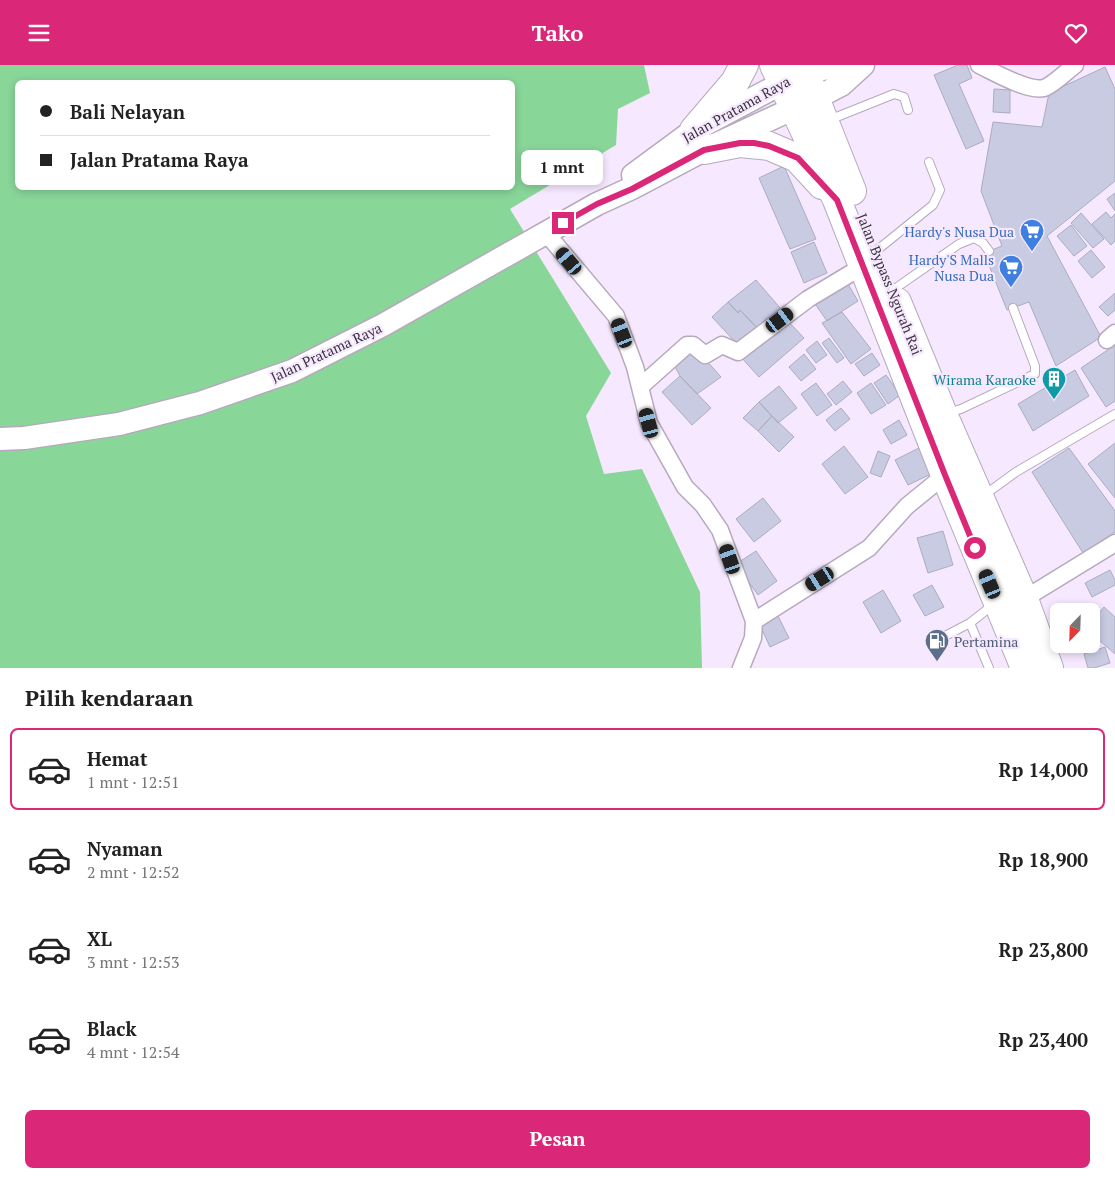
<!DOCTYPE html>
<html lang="id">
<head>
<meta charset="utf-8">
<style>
  :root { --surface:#fff; --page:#f2f2f2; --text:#222; --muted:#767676; --line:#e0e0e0; --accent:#db2777 }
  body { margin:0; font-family:"PT Serif",serif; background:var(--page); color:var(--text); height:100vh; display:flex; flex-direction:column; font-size:19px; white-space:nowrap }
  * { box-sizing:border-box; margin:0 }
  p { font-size:16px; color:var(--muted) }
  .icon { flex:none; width:28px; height:28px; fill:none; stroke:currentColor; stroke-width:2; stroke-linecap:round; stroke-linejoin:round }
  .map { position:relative; height:603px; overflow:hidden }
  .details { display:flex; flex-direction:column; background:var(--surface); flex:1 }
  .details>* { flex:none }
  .top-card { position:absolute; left:15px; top:15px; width:500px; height:110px; border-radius:8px; box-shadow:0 2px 8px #0003; display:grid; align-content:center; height:110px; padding:0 25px; background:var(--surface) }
  .needle { width:32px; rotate:203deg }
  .controls { position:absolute; left:1050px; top:538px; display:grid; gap:10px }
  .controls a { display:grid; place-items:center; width:50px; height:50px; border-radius:8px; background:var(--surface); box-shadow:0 2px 8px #0003; font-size:25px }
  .end { position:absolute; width:22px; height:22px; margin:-11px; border:6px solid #db2777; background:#fff; box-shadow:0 0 0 2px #fff }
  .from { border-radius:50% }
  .bubble { position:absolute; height:35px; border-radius:8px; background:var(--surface); box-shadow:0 2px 8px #0003; font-size:16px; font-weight:700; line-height:35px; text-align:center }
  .car { position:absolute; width:15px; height:30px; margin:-15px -8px; border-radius:6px; box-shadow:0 0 4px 1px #0007; background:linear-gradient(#222 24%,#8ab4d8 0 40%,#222 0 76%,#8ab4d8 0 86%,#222 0) }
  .top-card b { display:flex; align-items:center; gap:18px; height:48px; font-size:19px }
  .top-card b+b { border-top:1px solid var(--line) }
  .top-card i { width:12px; height:12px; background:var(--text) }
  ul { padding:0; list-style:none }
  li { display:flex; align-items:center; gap:15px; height:82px; margin:0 10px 8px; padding:0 15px; border:2px solid transparent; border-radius:8px }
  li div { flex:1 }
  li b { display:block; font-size:19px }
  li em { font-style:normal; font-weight:700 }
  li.on { border-color:var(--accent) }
  li>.icon { width:45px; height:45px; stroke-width:1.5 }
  h2 { padding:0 25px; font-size:22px; line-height:60px }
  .action { display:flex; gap:10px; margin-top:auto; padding:10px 25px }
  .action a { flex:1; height:58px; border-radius:8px; background:var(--accent); color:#fff; font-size:20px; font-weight:700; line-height:58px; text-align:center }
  header { display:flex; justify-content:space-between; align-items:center; height:65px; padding:0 25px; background:var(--accent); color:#fff; font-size:22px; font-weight:700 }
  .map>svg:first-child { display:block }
  .green { fill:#89d699; fill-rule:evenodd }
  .building { fill:#c9cbe2; stroke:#aaacc2 }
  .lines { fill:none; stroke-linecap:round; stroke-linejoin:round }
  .service-casing { stroke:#b6a9bd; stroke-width:10 }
  .minor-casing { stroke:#b6a9bd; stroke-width:19 }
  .secondary-casing { stroke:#b6a9bd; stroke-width:25 }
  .trunk-casing { stroke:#b6a9bd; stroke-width:30 }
  .service { stroke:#fff; stroke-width:8 }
  .minor { stroke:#fff; stroke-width:16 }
  .secondary { stroke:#fff; stroke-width:22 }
  .trunk { stroke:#fff; stroke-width:28 }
  .route { stroke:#db2777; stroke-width:6 }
  .labels { text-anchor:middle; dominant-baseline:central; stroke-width:4.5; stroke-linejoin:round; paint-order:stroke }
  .street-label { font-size:14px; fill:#3a343d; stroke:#f6e8fe }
  .shop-label { font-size:14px; fill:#366cbe; stroke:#f6e8fe; text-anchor:end }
  .culture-label { font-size:14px; fill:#0d838f; stroke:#f6e8fe; text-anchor:end }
  .service-label { font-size:14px; fill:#4e5e75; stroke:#f6e8fe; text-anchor:start }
</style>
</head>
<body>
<header><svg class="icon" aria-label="menu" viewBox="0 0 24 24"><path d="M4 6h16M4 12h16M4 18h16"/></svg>Tako<svg class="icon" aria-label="heart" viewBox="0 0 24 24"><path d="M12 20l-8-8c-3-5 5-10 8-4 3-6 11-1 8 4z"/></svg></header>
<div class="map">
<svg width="1115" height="603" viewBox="0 0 1115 603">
  <rect width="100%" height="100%" fill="#f6e8fe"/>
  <path class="green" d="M0 0H644L650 28 618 44 616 80 510 144 611 308 586 351 604 409 642 404 700 527 702 603H0ZM18 18H512V122H18Z"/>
  <path class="building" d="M958 0H967L972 13 959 19 984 76 966 84 934 10Z
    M1105 2 1115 24V116L1047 171 1101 272 1056 301 1029 237 1007 245 984 188 1002 181 981 126 993 57 1042 62 1049 28Z
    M994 24 1010 25V48L993 47Z
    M784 101 816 174 790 184 759 113Z
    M1115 128V146L1107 134Z
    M1106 147 1111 153 1115 149V176L1111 180 1092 159Z
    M1081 148 1104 174 1093 183 1071 158Z
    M1071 160 1087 181 1074 191 1057 171Z
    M814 177 827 208 804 218 791 187Z
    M1091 185 1105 202 1092 213 1078 196Z
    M845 214 858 236 827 256 813 236Z
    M756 215 781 244 759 265 740 245 738 248 728 237Z
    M1115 228V245L1108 251 1099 242Z
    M728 237 738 248 740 245 759 265 740 282 712 252Z
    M842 247 871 284 851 299 822 258Z
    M786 254 804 273 759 312 740 291Z
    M829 273 844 293 837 298 822 278Z
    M817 276 827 290 816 298 806 285Z
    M1115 280V336L1106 342 1081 303Z
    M696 284 721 312 697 329 680 311 673 298Z
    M872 288 880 300 864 311 855 299Z
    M804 289 816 304 801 316 789 302Z
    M1075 305 1089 331 1033 366 1018 339Z
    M886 310 900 330 888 339 874 318Z
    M680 311 711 343 692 360 662 327Z
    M843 316 852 327 836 340 827 329Z
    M816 318 832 340 817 351 801 329Z
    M871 318 886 340 871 349 857 328Z
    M779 321 797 343 778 358 759 337Z
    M759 337 772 351 758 366 743 353Z
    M841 343 850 354 835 366 826 355Z
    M772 351 794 372 779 387 758 366Z
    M899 355 907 370 891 379 883 365Z
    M1115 378V433L1088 399Z
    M844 381 868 412 845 429 822 399Z
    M919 383 931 409 908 420 895 395Z
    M1069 383 1115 446V467L1083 488 1032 407Z
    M878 386 890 391 881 412 870 408Z
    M763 433 781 456 754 477 736 454Z
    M943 466 953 500 928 508 917 473Z
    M756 486 777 516 758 530 736 499Z
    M1110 505 1115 515V520L1092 532 1085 518Z
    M932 520 944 542 925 551 913 530Z
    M883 525 901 556 881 568 863 537Z
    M1084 538 1095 548 1091 553V546H1077Z
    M1104 542 1115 552V589L1091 568V557Z
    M777 549 789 573 770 582 759 558Z
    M1105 582 1110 598 1094 603H1088L1084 589Z"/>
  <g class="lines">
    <defs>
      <path id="service" d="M829 55 894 29 904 32 908 45
        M876 186 933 140 940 125 929 97
        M893 225 959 179 974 173 983 178 989 186
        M947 348 961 344 1035 309V301L1013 243
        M983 431 1016 407 1115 349
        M970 558 989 603
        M939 580 941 574 945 571 970 558 994 539"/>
      <path id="minor" d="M979 0C994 7 1028 27 1044 23 1053 20 1067 6 1075 0
        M546 168 616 251 635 302 649 358 685 422 703 440 720 465 754 556 753 573 741 603
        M1107 275 1115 268
        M640 322 687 280H693L705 290 722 280 738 287 808 234 863 201
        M1024 534 1115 478
        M754 556 869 483 907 441 945 410"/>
      <path id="secondary" d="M633 110 694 65 805 6 830 3H860
        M0 374 24 373 119 359 200 338 292 306 383 260 597 139 632 123 704 85 816 33 841 20 863 0"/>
      <path id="trunk" d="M774 0 837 135 945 410 1025 603
        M802 0 852 126
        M694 65 735 17 744 0
        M704 85 740 78 769 81 797 93 822 120
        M897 237 943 349 1024 534 1049 603"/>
    </defs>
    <use href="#service" class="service-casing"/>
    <use href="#minor" class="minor-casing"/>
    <use href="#secondary" class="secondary-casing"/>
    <use href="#trunk" class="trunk-casing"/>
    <use href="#service" class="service"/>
    <use href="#minor" class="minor"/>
    <use href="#secondary" class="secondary"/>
    <use href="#trunk" class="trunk"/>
  </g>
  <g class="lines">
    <path class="route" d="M563 158 597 139 632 124 704 85 740 78H754L769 81 798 93 837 135 945 410 975 483"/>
  </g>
  <defs>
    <symbol id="supermarket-pin" viewBox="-11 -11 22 30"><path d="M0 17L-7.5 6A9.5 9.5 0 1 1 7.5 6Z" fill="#3f7fe0" stroke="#f6e8fe"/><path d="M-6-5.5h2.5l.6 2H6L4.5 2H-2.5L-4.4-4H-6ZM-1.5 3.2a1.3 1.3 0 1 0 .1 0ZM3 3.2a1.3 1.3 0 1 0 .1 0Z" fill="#fff"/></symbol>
    <symbol id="building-pin" viewBox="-11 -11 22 30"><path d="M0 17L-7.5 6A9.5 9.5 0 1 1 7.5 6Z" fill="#0f9aa8" stroke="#f6e8fe"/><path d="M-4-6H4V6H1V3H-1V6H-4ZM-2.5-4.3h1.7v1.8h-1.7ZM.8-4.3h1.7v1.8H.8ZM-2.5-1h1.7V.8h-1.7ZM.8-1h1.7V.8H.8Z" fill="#fff"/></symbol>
    <symbol id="fuel-pin" viewBox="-11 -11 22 30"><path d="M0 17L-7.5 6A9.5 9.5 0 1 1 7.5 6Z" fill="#5c6f8a" stroke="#f6e8fe"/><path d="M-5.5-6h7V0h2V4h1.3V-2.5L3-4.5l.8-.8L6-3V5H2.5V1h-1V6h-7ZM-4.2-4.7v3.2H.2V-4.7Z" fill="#fff"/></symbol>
  </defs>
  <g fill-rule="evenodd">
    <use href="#supermarket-pin" x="1018" y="152" width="28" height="38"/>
    <use href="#supermarket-pin" x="997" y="188" width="28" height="38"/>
    <use href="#building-pin" x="1040" y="300" width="28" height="38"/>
    <use href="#fuel-pin" x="923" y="562" width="28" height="38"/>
  </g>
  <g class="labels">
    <g class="street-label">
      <text transform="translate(736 44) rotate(-29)">Jalan Pratama Raya</text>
      <text transform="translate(890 219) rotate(68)">Jalan Bypass Ngurah Rai</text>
      <text transform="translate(326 287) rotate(-25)">Jalan Pratama Raya</text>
    </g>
    <g class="shop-label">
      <text x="1014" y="166">Hardy's Nusa Dua</text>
      <text x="994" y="194">Hardy'S Malls<tspan x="994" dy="16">Nusa Dua</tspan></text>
    </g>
    <g class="culture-label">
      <text x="1036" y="314">Wirama Karaoke</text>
    </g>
    <g class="service-label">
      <text x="954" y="576">Pertamina</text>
    </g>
  </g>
</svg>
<div class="controls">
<a><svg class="needle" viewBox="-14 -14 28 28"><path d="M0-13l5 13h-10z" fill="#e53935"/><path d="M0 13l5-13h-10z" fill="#767676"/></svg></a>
</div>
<i class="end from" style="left:975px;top:483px"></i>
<i class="end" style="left:563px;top:158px"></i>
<div class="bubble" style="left:521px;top:85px;width:82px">1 mnt</div>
<i class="car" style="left:569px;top:196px;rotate:320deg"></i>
<i class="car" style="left:780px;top:255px;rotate:53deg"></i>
<i class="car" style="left:622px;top:268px;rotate:339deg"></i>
<i class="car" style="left:649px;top:358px;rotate:345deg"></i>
<i class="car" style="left:730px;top:494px;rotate:341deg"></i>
<i class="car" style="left:820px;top:514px;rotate:238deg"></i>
<i class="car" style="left:990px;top:519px;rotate:337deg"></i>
<div class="top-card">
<b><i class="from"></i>Bali Nelayan</b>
<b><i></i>Jalan Pratama Raya</b>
</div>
</div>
<section class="details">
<h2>Pilih kendaraan</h2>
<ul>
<li class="on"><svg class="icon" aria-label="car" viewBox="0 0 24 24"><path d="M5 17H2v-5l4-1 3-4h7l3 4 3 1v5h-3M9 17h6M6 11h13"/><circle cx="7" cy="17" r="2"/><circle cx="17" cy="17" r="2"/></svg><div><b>Hemat</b><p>1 mnt · 12:51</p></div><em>Rp 14,000</em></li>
<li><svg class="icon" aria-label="car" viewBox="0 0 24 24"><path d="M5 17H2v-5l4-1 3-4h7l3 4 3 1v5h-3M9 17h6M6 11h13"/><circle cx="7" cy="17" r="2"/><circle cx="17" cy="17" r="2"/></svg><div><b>Nyaman</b><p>2 mnt · 12:52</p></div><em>Rp 18,900</em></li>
<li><svg class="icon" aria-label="car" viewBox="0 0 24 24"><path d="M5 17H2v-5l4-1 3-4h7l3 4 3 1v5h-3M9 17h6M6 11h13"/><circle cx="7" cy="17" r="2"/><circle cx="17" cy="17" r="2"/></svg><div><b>XL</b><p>3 mnt · 12:53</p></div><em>Rp 23,800</em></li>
<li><svg class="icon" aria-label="car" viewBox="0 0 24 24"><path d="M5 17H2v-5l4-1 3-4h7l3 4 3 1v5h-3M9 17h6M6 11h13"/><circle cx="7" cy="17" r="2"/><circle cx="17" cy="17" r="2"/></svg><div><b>Black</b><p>4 mnt · 12:54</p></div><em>Rp 23,400</em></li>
</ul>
<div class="action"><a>Pesan</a></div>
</section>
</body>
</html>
